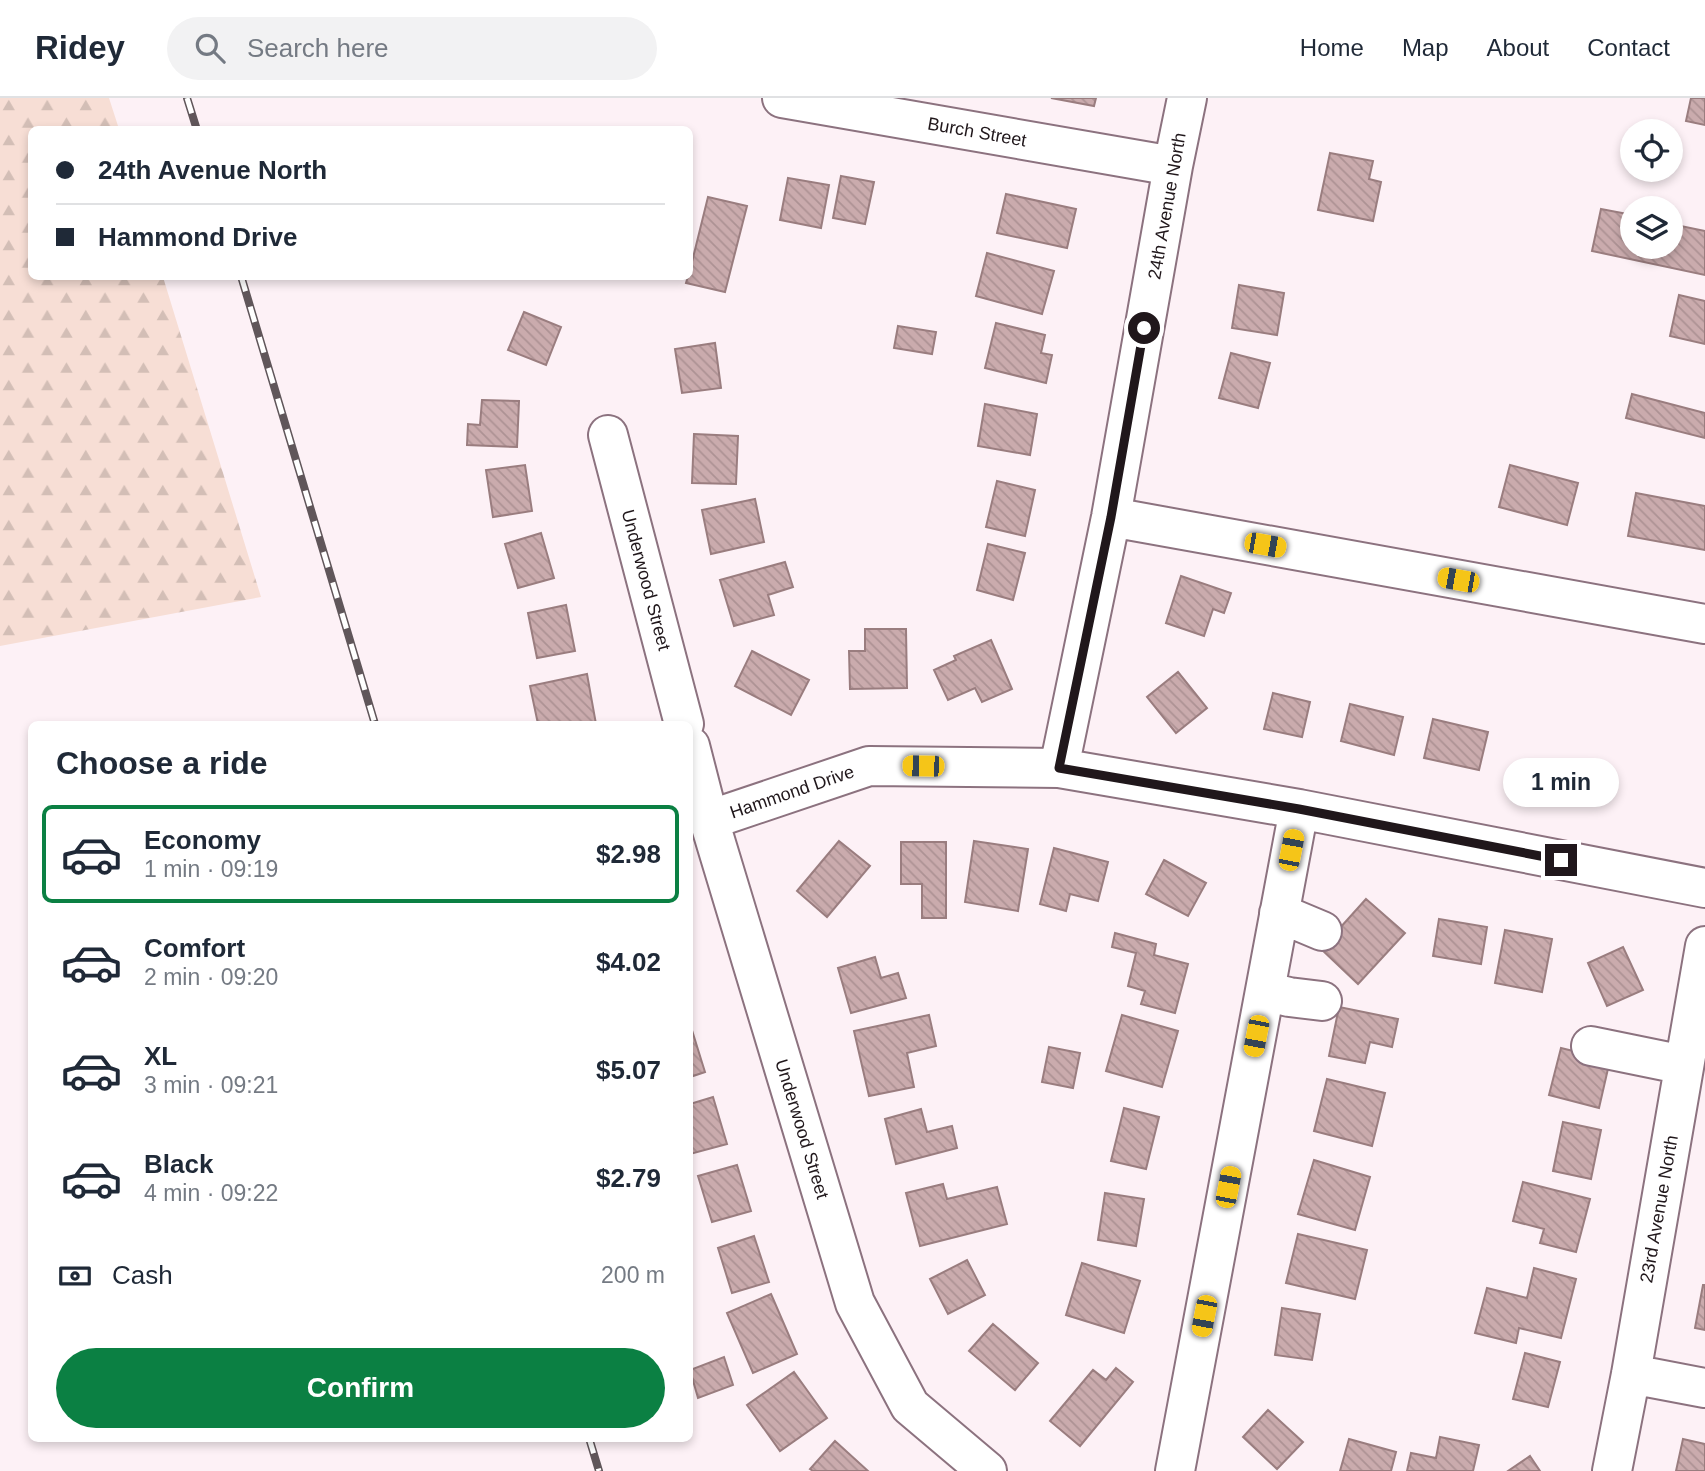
<!DOCTYPE html>
<html lang="en">
<head>
<meta charset="utf-8">
<style>
  :root { --surface:#fff; --page:#f2f2f3; --text:#1f2937; --muted:#747a83; --line:#e0e1e3; --accent:#0b8043 }
  body { margin:0; font-family:Arial,sans-serif; background:var(--page); color:var(--text); height:100vh; display:flex; flex-direction:column; font-size:26px; white-space:nowrap }
  * { box-sizing:border-box; margin:0 }
  p { font-size:23px; color:var(--muted) }
  .icon { flex:none; width:38px; height:38px; fill:none; stroke:currentColor; stroke-width:2; stroke-linecap:round; stroke-linejoin:round }
  .map { position:relative; flex:1; overflow:hidden }
  .panel { position:absolute; left:28px; top:623px; width:665px; height:721px; display:flex; flex-direction:column; background:var(--surface); border-radius:10px; box-shadow:0 4px 10px #0003 }
  .panel>* { flex:none }
  .hud { position:absolute; left:28px; top:28px; width:665px; height:154px; border-radius:10px; box-shadow:0 4px 10px #0003; display:grid; align-content:center; height:154px; padding:0 28px; background:var(--surface) }
  .tools { position:absolute; left:1620px; top:21px; display:grid; gap:14px }
  .tools a { display:grid; place-items:center; width:63px; height:63px; border-radius:50%; background:var(--surface); box-shadow:0 4px 10px #0003; font-size:35px }
  .end { position:absolute; width:32px; height:32px; margin:-16px; border:9px solid #20171b; background:#fff; box-shadow:0 0 0 4px #fff }
  .from { border-radius:50% }
  .bubble { position:absolute; height:49px; border-radius:24px; background:var(--surface); box-shadow:0 4px 10px #0003; font-size:23px; font-weight:800; line-height:49px; text-align:center }
  .car { position:absolute; width:21px; height:42px; margin:-21px -10px; border-radius:9px; box-shadow:0 0 5px 2px #0007; background:linear-gradient(#f5c518 24%,#345 0 40%,#f5c518 0 76%,#345 0 86%,#f5c518 0) }
  .hud b { display:flex; align-items:center; gap:24px; height:66px; font-size:26px }
  .hud b+b { border-top:2px solid var(--line) }
  .hud i { width:18px; height:18px; background:var(--text) }
  ul { padding:0; list-style:none }
  li { display:flex; align-items:center; gap:21px; height:98px; margin:0 14px 10px; padding:0 14px; border:4px solid transparent; border-radius:10px }
  li div { flex:1 }
  li b { display:block; font-size:26px }
  li em { font-style:normal; font-weight:800 }
  li.selected { border-color:var(--accent) }
  li>.icon { width:63px; height:63px; stroke-width:1.5 }
  h2 { padding:0 28px; font-size:32px; line-height:84px }
  .pay { display:flex; align-items:center; gap:18px; height:77px; padding:0 28px; font-size:26px }
  .pay p { margin-inline-start:auto }
  .primary-button { display:flex; gap:14px; margin-top:auto; padding:14px 28px }
  .primary-button a { flex:1; height:80px; border-radius:42px; background:var(--accent); color:#fff; font-size:28px; font-weight:800; line-height:80px; text-align:center }
  header { display:flex; align-items:center; gap:42px; box-sizing:border-box; height:98px; padding:0 35px; background:var(--surface); border-bottom:2px solid var(--line) }
  header strong { font-size:33px }
  nav { display:flex; gap:38px; margin-inline-start:auto; font-size:24px }
  .search { width:490px; height:63px; background:var(--page); display:flex; align-items:center; gap:18px; box-sizing:border-box; padding:0 24px; border-radius:38px; color:var(--muted); font-size:26px }
  .map>svg:first-child { display:block }
  .forest { fill:url(#forest-firs) }
  .building { fill:url(#building-back-hatch); stroke:#9a7d7f; stroke-width:2 }
  .lines { fill:none; stroke-linecap:round; stroke-linejoin:round }
  .minor-casing { stroke:#8c727f; stroke-width:42 }
  .minor { stroke:#fff; stroke-width:38 }
  .rail-casing { stroke:#60565a; stroke-width:8 }
  .rail { stroke:#fff; stroke-width:5; stroke-dasharray:16; stroke-linecap:butt }
  .route { stroke:#20171b; stroke-width:9 }
  .labels { text-anchor:middle; dominant-baseline:central; stroke-width:6; stroke-linejoin:round; paint-order:stroke }
  .street-label { font-size:18px; fill:#20171b; stroke:#fff }
</style>
</head>
<body>
<header>
<strong>Ridey</strong>
<div class="search"><svg class="icon" aria-label="search" viewBox="0 0 24 24"><circle cx="10" cy="10" r="6"/><path d="M15 15l6 6"/></svg>Search here</div>
<nav><a>Home</a><a>Map</a><a>About</a><a>Contact</a></nav>
</header>
<div class="map">
<svg width="1705" height="1373" viewBox="0 0 1705 1373">
  <defs>
    <pattern id="forest-firs" width="22" height="20" patternUnits="userSpaceOnUse" patternTransform="scale(1.75)"><rect width="22" height="20" fill="#f7ded5"/><path d="M5 1l3.5 6h-7zM16 11l3.5 6h-7z" fill="#d3beb6"/></pattern>
    <pattern id="building-back-hatch" width="6" height="6" patternUnits="userSpaceOnUse" patternTransform="scale(1.75)"><rect width="6" height="6" fill="#caabad"/><path d="M-1 5l2 2M0 0l6 6M5-1l2 2" fill="none" stroke="#ad9294"/></pattern>
  </defs>
  <rect width="100%" height="100%" fill="#fdf1f6"/>
  <path class="forest" d="M0 0H109L119 31 32 32V178L163 179 261 499 0 548Z"/>
  <path class="building" d="M1051 0H1096L1094 8Z
    M1691 0H1705V27L1686 23Z
    M1330 55 1373 63 1369 81 1381 84 1373 123 1318 112Z
    M841 78 874 84 865 126 833 120Z
    M788 80 829 87 821 130 780 122Z
    M1006 96 1076 111 1067 150 997 135Z
    M708 99 747 108 725 194 686 185 688 178H690V172Z
    M1601 111 1633 117V149H1671V126L1705 133V177L1592 153Z
    M987 155 1054 173 1042 216 976 198Z
    M1239 187 1284 195 1277 237 1232 230Z
    M1679 197 1705 203V246L1670 238Z
    M524 214 561 229 546 267 508 252Z
    M996 225 1045 237 1041 255 1052 257 1046 285 985 270Z
    M898 228 936 234 932 256 894 250Z
    M715 245 721 290 682 295 675 251Z
    M1231 255 1270 265 1258 310 1219 300Z
    M1632 296 1705 315V340L1626 320Z
    M482 302 519 303 517 349 467 347 468 326 480 327Z
    M985 306 1037 316 1030 357 978 348Z
    M694 336 738 338 736 386 692 385Z
    M525 367 532 413 493 419 486 372Z
    M1510 367 1578 385 1567 427 1499 409Z
    M997 383 1035 392 1025 438 986 429Z
    M1636 395 1705 408V452L1628 438Z
    M755 401 764 444 711 456 702 412Z
    M541 435 554 480 518 490 505 446Z
    M988 446 1025 455 1013 502 977 492Z
    M785 464 793 489 768 497 774 517 734 528 720 482Z
    M1181 478 1231 495 1224 515 1213 511 1204 538 1166 525Z
    M566 507 575 553 537 560 528 515Z
    M865 531H906L907 590 850 591 849 553H865Z
    M991 542 1012 591 982 604 975 590 948 602 934 572 956 562 954 558Z
    M752 553 809 582 791 617 735 588Z
    M1178 574 1207 610 1176 635 1147 599Z
    M587 576 596 626H538L530 588Z
    M1273 595 1310 604 1302 639 1264 631Z
    M1350 606 1403 619 1394 657 1341 643Z
    M1433 621 1488 634 1479 672 1424 660Z
    M839 743 870 768 827 819 797 793Z
    M974 743 1028 751 1018 813 965 804Z
    M901 744H946V820H922V786H901Z
    M1054 750 1108 764 1098 803 1070 796 1066 813 1040 806Z
    M1164 762 1206 785 1188 818 1146 796Z
    M1366 801 1405 835 1358 886 1321 851Z
    M1439 821 1487 829 1481 866 1433 858Z
    M1505 832 1552 841 1542 894 1495 885Z
    M1115 835 1156 846 1154 857 1188 866 1175 915 1141 906 1145 893 1128 888 1136 855 1112 849Z
    M1623 849 1643 892 1607 908 1588 865Z
    M875 859 881 880 898 875 906 900 851 915 838 870Z
    M1339 909 1398 921 1392 949 1370 944 1365 965 1329 958Z
    M929 917 936 948 907 955 914 989 869 998 854 933Z
    M1122 917 1178 933 1162 989 1106 973Z
    M691 929 705 974 690 979V929Z
    M1049 949 1080 955 1073 990 1042 984Z
    M1561 950 1610 962 1599 1010 1549 997Z
    M1327 981 1385 995 1372 1048 1314 1033Z
    M713 999 727 1046 690 1056V1006Z
    M1124 1010 1159 1019 1146 1071 1111 1063Z
    M921 1011 927 1034 952 1028 957 1050 896 1066 885 1021Z
    M1563 1024 1601 1032 1591 1081 1553 1073Z
    M1314 1062 1370 1079 1355 1132 1298 1116Z
    M737 1067 751 1113 712 1124 698 1078Z
    M1523 1084 1590 1101 1576 1154 1540 1145 1544 1131 1513 1123Z
    M943 1086 947 1101 997 1089 1007 1126 920 1148 906 1095Z
    M1105 1095 1144 1101 1136 1148 1098 1142Z
    M1298 1136 1367 1152 1355 1201 1286 1185Z
    M754 1138 769 1184 732 1195 718 1150Z
    M967 1162 985 1197 948 1216 930 1181Z
    M1082 1165 1140 1183 1124 1235 1066 1217Z
    M1534 1170 1576 1181 1561 1240 1519 1230 1516 1245 1475 1235 1487 1190 1527 1200Z
    M1703 1187H1705V1232L1695 1230Z
    M771 1196 797 1256 753 1275 727 1215Z
    M1282 1210 1320 1216 1312 1262 1275 1257Z
    M993 1226 1038 1265 1015 1292 969 1253Z
    M1525 1255 1560 1264 1548 1309 1513 1301Z
    M724 1259 733 1287 698 1300 690 1272Z
    M1116 1270 1133 1284 1080 1348 1050 1323 1093 1272 1106 1282Z
    M794 1274 827 1320 780 1353 747 1307Z
    M1268 1312 1303 1344 1277 1371 1243 1339Z
    M1440 1339 1479 1347 1473 1373H1407L1411 1355 1436 1360Z
    M1349 1341 1396 1354 1391 1373H1340Z
    M1683 1341 1705 1346V1373H1676Z
    M835 1343 868 1373H813L810 1371Z
    M1530 1358 1540 1373H1508Z"/>
  <g class="lines">
    <defs>
      <path id="minor" d="M782 0 1173 68
        M608 337 684 626
        M1111 419 1705 526
        M690 648 709 722 855 1205 910 1308 987 1373
        M1059 670 1111 419 1173 68 1187 0
        M709 722 869 668 1059 670 1299 711 1705 790
        M1279 815 1322 833
        M1265 893 1289 899 1322 903
        M1591 948 1684 967
        M1631 1276 1705 1290
        M1175 1373 1299 711
        M1612 1373 1631 1276 1705 848"/>
    </defs>
    <use href="#minor" class="minor-casing"/>
    <use href="#minor" class="minor"/>
    <defs>
      <path id="rail" d="M187 0 197 32
        M241 178 375 626
        M589 1340 599 1373"/>
    </defs>
    <use href="#rail" class="rail-casing"/>
    <use href="#rail" class="rail"/>
  </g>
  <g class="lines">
    <path class="route" d="M1144 230 1111 419 1059 670 1299 711 1561 762"/>
  </g>
  <g class="labels">
    <g class="street-label">
      <text transform="translate(977 34) rotate(10)">Burch Street</text>
      <text transform="translate(1167 108) rotate(-80)">24th Avenue North</text>
      <text transform="translate(646 482) rotate(75)">Underwood Street</text>
      <text transform="translate(792 694) rotate(-19)">Hammond Drive</text>
      <text transform="translate(802 1031) rotate(73)">Underwood Street</text>
      <text transform="translate(1659 1111) rotate(-80)">23rd Avenue North</text>
    </g>
  </g>
</svg>
<div class="tools">
<a><svg class="icon" aria-label="locate" viewBox="0 0 24 24"><circle cx="12" cy="12" r="6"/><path d="M12 2v4M12 18v4M2 12h4M18 12h4"/></svg></a>
<a><svg class="icon" aria-label="layers" viewBox="0 0 24 24"><path d="M12 4l9 5-9 5-9-5zM3 14l9 5 9-5"/></svg></a>
</div>
<i class="end from" style="left:1144px;top:230px"></i>
<i class="end" style="left:1561px;top:762px"></i>
<div class="bubble" style="left:1503px;top:660px;width:116px">1 min</div>
<i class="car" style="left:1265px;top:447px;rotate:100deg"></i>
<i class="car" style="left:1458px;top:482px;rotate:280deg"></i>
<i class="car" style="left:923px;top:668px;rotate:271deg"></i>
<i class="car" style="left:1291px;top:752px;rotate:11deg"></i>
<i class="car" style="left:1256px;top:938px;rotate:191deg"></i>
<i class="car" style="left:1228px;top:1089px;rotate:11deg"></i>
<i class="car" style="left:1204px;top:1218px;rotate:191deg"></i>
<div class="hud">
<b><i class="from"></i>24th Avenue North</b>
<b><i></i>Hammond Drive</b>
</div>
<section class="panel">
<h2>Choose a ride</h2>
<ul>
<li class="selected"><svg class="icon" aria-label="car" viewBox="0 0 24 24"><path d="M5 17H2v-5l4-1 3-4h7l3 4 3 1v5h-3M9 17h6M6 11h13"/><circle cx="7" cy="17" r="2"/><circle cx="17" cy="17" r="2"/></svg><div><b>Economy</b><p>1 min · 09:19</p></div><em>$2.98</em></li>
<li><svg class="icon" aria-label="car" viewBox="0 0 24 24"><path d="M5 17H2v-5l4-1 3-4h7l3 4 3 1v5h-3M9 17h6M6 11h13"/><circle cx="7" cy="17" r="2"/><circle cx="17" cy="17" r="2"/></svg><div><b>Comfort</b><p>2 min · 09:20</p></div><em>$4.02</em></li>
<li><svg class="icon" aria-label="car" viewBox="0 0 24 24"><path d="M5 17H2v-5l4-1 3-4h7l3 4 3 1v5h-3M9 17h6M6 11h13"/><circle cx="7" cy="17" r="2"/><circle cx="17" cy="17" r="2"/></svg><div><b>XL</b><p>3 min · 09:21</p></div><em>$5.07</em></li>
<li><svg class="icon" aria-label="car" viewBox="0 0 24 24"><path d="M5 17H2v-5l4-1 3-4h7l3 4 3 1v5h-3M9 17h6M6 11h13"/><circle cx="7" cy="17" r="2"/><circle cx="17" cy="17" r="2"/></svg><div><b>Black</b><p>4 min · 09:22</p></div><em>$2.79</em></li>
</ul>
<div class="pay"><svg class="icon" aria-label="cash" viewBox="0 0 24 24"><path d="M3 7h18v10H3z"/><circle cx="12" cy="12" r="2"/></svg>Cash<p>200 m</p></div>
<div class="primary-button"><a>Confirm</a></div>
</section>
</div>
</body>
</html>
